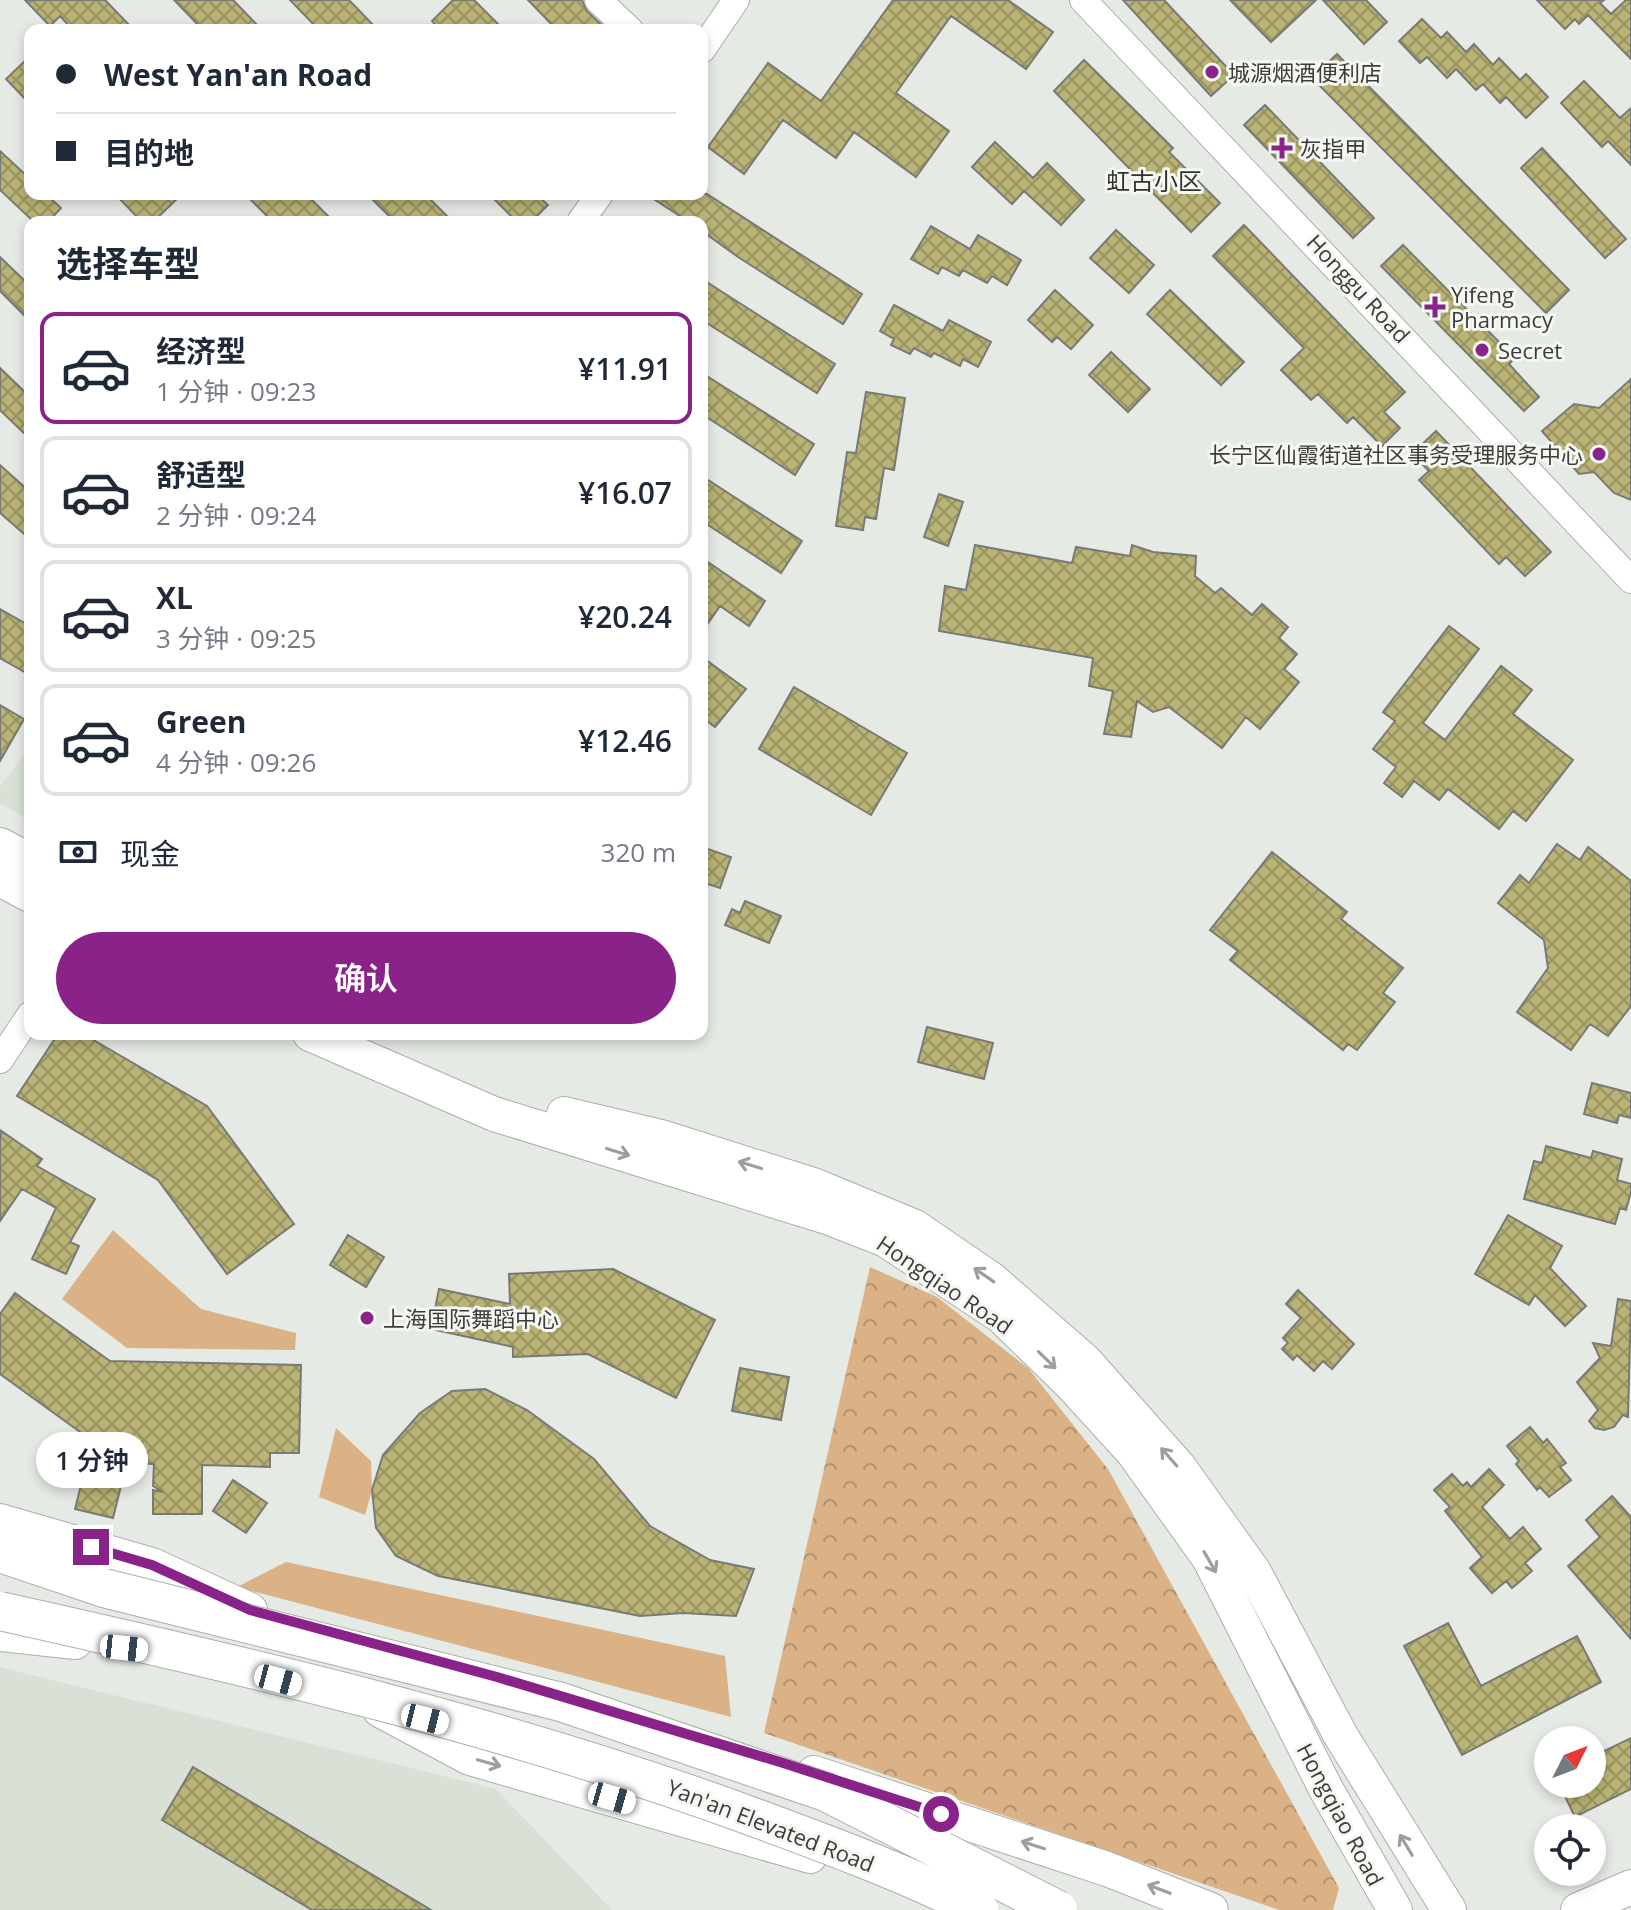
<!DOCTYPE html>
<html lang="zh">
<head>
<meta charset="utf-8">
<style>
  :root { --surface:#fff; --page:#f6f6f7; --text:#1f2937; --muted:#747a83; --line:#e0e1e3; --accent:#8a2389 }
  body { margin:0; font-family:"Open Sans","Noto Sans SC",sans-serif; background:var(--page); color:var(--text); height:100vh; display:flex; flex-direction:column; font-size:30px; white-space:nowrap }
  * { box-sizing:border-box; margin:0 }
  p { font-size:26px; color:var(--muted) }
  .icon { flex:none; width:44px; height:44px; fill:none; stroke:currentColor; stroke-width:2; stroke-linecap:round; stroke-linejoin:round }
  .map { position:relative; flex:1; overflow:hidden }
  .side { position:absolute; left:24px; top:216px; width:684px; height:824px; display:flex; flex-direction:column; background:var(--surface); border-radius:16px; box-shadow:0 4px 12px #0003 }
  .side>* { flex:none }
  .top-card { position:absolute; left:24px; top:24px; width:684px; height:176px; border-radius:16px; box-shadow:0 4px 12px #0003; display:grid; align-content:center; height:176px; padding:0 32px; background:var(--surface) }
  .needle { width:52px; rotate:48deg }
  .buttons { position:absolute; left:1534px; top:1726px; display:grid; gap:16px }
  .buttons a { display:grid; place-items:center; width:72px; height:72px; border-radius:50%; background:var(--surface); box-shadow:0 4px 12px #0003; font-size:40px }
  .end { position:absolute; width:36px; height:36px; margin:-18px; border:10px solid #8a2389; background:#fff; box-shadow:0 0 0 4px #fff }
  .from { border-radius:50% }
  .bubble { position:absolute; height:56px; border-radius:28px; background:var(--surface); box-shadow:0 4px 12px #0003; font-size:26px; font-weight:600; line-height:56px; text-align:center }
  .car { position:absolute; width:24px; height:48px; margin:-24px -12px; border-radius:10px; box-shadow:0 0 6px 2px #0007; background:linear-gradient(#fff 24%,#345 0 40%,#fff 0 76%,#345 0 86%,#fff 0) }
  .top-card b { display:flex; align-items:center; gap:28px; height:76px; font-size:30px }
  .top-card b+b { border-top:2px solid var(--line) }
  .top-card i { width:20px; height:20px; background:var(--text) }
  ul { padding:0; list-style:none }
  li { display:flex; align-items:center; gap:24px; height:112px; margin:0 16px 12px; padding:0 16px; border:4px solid var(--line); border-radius:16px }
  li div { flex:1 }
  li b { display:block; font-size:30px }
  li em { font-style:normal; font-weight:600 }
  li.current { border-color:var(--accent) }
  li>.icon { width:72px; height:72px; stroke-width:1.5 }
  h2 { padding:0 32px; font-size:36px; line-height:96px }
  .pay { display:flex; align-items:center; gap:20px; height:88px; padding:0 32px; font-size:30px }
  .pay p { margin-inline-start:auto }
  .cta { display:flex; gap:16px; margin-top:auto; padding:16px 32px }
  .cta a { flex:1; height:92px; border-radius:48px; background:var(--accent); color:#fff; font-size:32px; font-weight:600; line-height:92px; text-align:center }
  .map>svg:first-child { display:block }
  .built { fill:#d9e1d6 }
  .green { fill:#dab285 }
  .park { fill:url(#park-crowns) }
  .building { fill:url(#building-cross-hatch); stroke:#7a7a75; stroke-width:2 }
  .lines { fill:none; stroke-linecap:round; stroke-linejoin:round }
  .minor-casing { stroke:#abaeaa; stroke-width:28 }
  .major-casing { stroke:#abaeaa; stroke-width:36 }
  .highway-casing { stroke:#abaeaa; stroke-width:40 }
  .minor { stroke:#fff; stroke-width:26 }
  .major { stroke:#fff; stroke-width:34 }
  .highway { stroke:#fff; stroke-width:38 }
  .highway-bridge-casing { stroke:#abaeaa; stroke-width:40; stroke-linecap:butt }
  .highway-bridge { stroke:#fff; stroke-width:38 }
  .oneway { stroke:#9e9e9d }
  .route { stroke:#8a2389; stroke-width:10 }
  .poi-dot { fill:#8a2389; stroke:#f4f7f2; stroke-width:3 }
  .labels { text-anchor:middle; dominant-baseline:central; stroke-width:6; stroke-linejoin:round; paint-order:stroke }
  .poi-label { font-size:22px; fill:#3c3d3b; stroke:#f4f7f2; text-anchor:start }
  .street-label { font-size:22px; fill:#3c3d3b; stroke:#f4f7f2 }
  .neighbourhood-label { font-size:24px; fill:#2f322e; stroke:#f4f7f2 }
</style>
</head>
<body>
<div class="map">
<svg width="1631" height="1910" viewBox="0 0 1631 1910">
  <defs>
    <pattern id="park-crowns" width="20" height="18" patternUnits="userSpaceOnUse" patternTransform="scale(2)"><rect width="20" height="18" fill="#dab285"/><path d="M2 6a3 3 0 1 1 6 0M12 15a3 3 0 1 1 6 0" fill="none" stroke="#b2926e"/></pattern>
    <pattern id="building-cross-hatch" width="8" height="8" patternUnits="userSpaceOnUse" patternTransform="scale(2)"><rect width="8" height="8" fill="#b9b375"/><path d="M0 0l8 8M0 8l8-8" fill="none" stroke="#989361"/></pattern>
  </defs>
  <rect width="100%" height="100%" fill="#e6eae5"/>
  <path class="built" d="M30 748V821L0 803V786Z
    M0 1667 496 1789 612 1910H0Z"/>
  <path class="green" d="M113 1230 201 1309 296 1333 295 1350 127 1348 62 1299Z
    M336 1428 371 1461 372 1490 365 1515 319 1497Z
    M286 1562 725 1656 731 1717 237 1587Z"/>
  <path class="park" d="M870 1267 937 1297 1028 1368 1108 1469 1339 1888 1333 1910H1279L764 1733Z"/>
  <path class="building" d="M25 0H105L134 30H73L60 16 50 26Z
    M174 0H233L262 30H203Z
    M290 0H349L378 30H319Z
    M453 0H474L504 30H440L432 21Z
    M528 0H582L587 11 607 30H557Z
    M893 0H1008L1053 32 1026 69 951 16 896 93 949 131 916 177 854 132 836 158 783 120 744 174 708 147 768 63 821 101Z
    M1123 0H1164L1234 75 1211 96Z
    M1230 0H1316L1271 42Z
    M1323 0H1366L1387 22 1364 44Z
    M1537 0H1604L1600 3 1611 14 1626 0H1631V59L1588 15 1579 24 1575 19 1565 29Z
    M1422 19 1441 38 1447 32 1466 52 1474 44 1493 65 1499 58 1520 80 1526 74 1548 97 1526 118 1506 97 1500 103 1483 84 1476 90 1456 69 1447 78 1427 57 1420 63 1399 41Z
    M1337 54 1569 290 1546 313 1312 78Z
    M30 56V104L6 79Z
    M1084 60 1173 148 1169 152 1220 203 1191 232 1054 91Z
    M1584 81 1620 118 1631 108V165L1608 141 1602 147 1561 103Z
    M1265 105 1374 218 1353 238 1244 125Z
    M995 142 1033 178 1047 163 1084 200 1061 225 1024 191 1012 204 972 167Z
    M1542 148 1626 239 1605 258 1521 168Z
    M0 151 30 179V194H46L61 208 48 222H34L0 190Z
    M115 194H182L153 222H142Z
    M245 194H306L334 222H273Z
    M367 194H425L453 222H395Z
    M489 194H536L548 205 531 222H517Z
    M646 194H707L862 294 843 324 738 257 702 231V222H689Z
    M1244 225 1405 392 1384 412 1400 428 1382 446 1353 417 1347 423 1318 394 1311 400 1281 370 1304 348 1213 256Z
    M931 226 970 249 978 235 1021 260 1007 285 992 276 987 283 963 270 959 276 942 267 938 274 911 259Z
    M1116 230 1154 265 1129 293 1090 258Z
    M1403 245 1515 358 1509 364 1539 397 1524 411 1381 266Z
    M0 257 30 286V321L0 291Z
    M702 279 835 364 817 393 702 320Z
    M1055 290 1093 325 1071 349 1057 337 1052 342 1028 320Z
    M1170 290 1244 362 1221 385 1147 314Z
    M894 305 943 331 949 320 991 342 978 367 963 359 960 366 934 353 931 357 914 348 910 354 891 345 894 339 880 331Z
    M1111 352 1150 389 1128 412 1089 375Z
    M0 368 30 397V439L0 410Z
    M702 373 814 444 795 475 702 414Z
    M1631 379V500L1614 493 1594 472 1579 474 1542 431 1574 404 1599 408Z
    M866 392 905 398 894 470 884 468 876 519 865 517 863 530 836 526 847 452 856 453Z
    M1436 431 1551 552 1525 576 1506 557 1499 564 1419 480 1429 471 1412 454Z
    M0 465 30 492V539L0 513Z
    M702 476 802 541 781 573 702 521Z
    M939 494 963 502 948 546 924 537Z
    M975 545 1072 563 1076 547 1130 556 1132 545 1153 552 1196 556 1195 576 1215 593 1221 588 1252 615 1262 604 1288 627 1279 638 1297 654 1284 669 1299 682 1260 729 1246 717 1222 748 1169 707 1153 712 1137 701 1131 737 1104 734 1113 691 1089 686 1093 658 939 631 945 586 966 590Z
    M702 558 765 601 749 626 720 606 702 632Z
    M0 609 30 626V675L0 658Z
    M1449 626 1479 649 1423 723 1445 740 1501 666 1532 690 1513 714 1573 760 1526 821 1513 811 1499 829 1448 789 1439 800 1414 781 1402 797 1384 783 1396 767 1373 749 1395 721 1383 712Z
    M702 657 746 689 715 727 702 717Z
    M794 687 907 753 871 815 759 749Z
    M0 705 24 719 0 761Z
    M1557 844 1580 860 1588 847 1631 881V1006L1608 1036 1590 1024 1571 1050 1517 1012 1548 968 1544 940 1498 903 1520 875 1529 883Z
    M702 847 731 857 720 888 702 882Z
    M1272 852 1347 912 1341 919 1403 968 1383 993 1395 1002 1357 1050 1348 1044 1343 1050 1230 960 1238 951 1210 930Z
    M745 901 781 916 769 943 725 925 732 909 740 913Z
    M927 1027 993 1043 984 1079 918 1062Z
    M58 1034H83L207 1106 294 1224 227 1274 158 1180 17 1096Z
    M1592 1083 1631 1093V1118L1619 1115 1617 1123 1584 1114Z
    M0 1130 42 1159 37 1166 95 1199 70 1242 79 1246 66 1274 32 1259 56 1208 22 1189 0 1221Z
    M1546 1146 1591 1158 1593 1151 1622 1159 1617 1180 1631 1184V1192L1626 1210 1620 1208 1615 1224 1524 1199 1534 1161 1542 1163Z
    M1508 1215 1562 1246 1550 1268 1586 1306 1565 1326 1535 1295 1529 1305 1475 1274Z
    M348 1235 384 1257 366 1287 330 1265Z
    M613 1269 715 1320 676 1398 588 1354 513 1357V1347L431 1329 439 1289 510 1304 509 1274Z
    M1298 1290 1354 1344 1332 1369 1323 1361 1314 1371 1297 1355 1293 1360 1282 1349 1288 1343 1283 1338 1301 1318 1286 1304Z
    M15 1293 110 1361 301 1365 299 1453H270V1467L202 1465V1514H153V1490L163 1492 153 1486 154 1464 123 1463 0 1374V1314Z
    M1618 1299 1631 1301 1628 1417 1623 1415 1614 1427 1604 1430 1595 1428 1589 1421 1598 1410 1577 1382 1600 1358 1593 1343 1611 1346Z
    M740 1368 789 1377 781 1420 732 1411Z
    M485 1389 527 1410 594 1459 650 1526 710 1560 754 1569 736 1616 683 1613 640 1616 438 1576 396 1556 376 1528 372 1490 383 1455 420 1413 452 1391Z
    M1530 1427 1543 1443 1547 1439 1566 1463 1560 1467 1571 1480 1549 1497 1540 1487 1537 1490 1516 1464 1519 1461 1507 1446Z
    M1489 1469 1504 1485 1482 1507 1510 1539 1523 1527 1541 1549 1525 1563 1532 1571 1512 1588 1506 1581 1492 1593 1470 1568 1482 1557 1445 1511 1450 1507 1434 1490 1452 1474 1463 1486 1467 1482 1471 1487Z
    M84 1473 122 1482 113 1518 75 1509Z
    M233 1480 267 1503 246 1533 213 1511Z
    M1612 1496 1631 1517V1639L1568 1566 1600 1537 1586 1520Z
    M1448 1623 1481 1686 1577 1636 1601 1682 1462 1755 1404 1646Z
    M1631 1738V1789L1575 1817 1559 1784H1592V1757Z
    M193 1767 431 1910H312L162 1820Z"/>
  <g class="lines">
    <defs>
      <path id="minor" d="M598 0 630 30
        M1083 0 1631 580
        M702 50 736 0
        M580 222 600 194
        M0 1060 30 1015"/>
      <path id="major" d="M0 845 30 861
        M0 879 30 895
        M310 1034 494 1114 827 1217 886 1240 1001 1316 1071 1384 1133 1452 1209 1558 1327 1791 1395 1910
        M564 1114 661 1137 813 1185 915 1227 991 1279 1085 1361 1179 1467 1254 1572 1341 1736 1449 1910
        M0 1521 152 1565 250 1610
        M0 1634 75 1642
        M380 1710 470 1758 810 1856
        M814 1773 1107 1869 1211 1910
        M1578 1910 1631 1887"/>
      <path id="highway" d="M0 1553 104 1588"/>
    </defs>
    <use href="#minor" class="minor-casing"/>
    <use href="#major" class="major-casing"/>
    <use href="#highway" class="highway-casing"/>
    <use href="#minor" class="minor"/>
    <use href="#major" class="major"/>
    <use href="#highway" class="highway"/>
    <defs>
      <path id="highway-bridge" d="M104 1588 561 1702 826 1792 1058 1910
        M0 1611C256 1668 510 1727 756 1818 832 1846 907 1874 979 1910"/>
    </defs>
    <use href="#highway-bridge" class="highway-bridge-casing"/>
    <use href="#highway-bridge" class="highway-bridge"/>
  </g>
  <defs><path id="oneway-shaft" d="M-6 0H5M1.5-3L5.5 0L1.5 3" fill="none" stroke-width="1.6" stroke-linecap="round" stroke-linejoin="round" transform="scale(2)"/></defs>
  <g class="oneway">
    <use href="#oneway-shaft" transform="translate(618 1152) rotate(17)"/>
    <use href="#oneway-shaft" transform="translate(750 1165) rotate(-163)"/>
    <use href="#oneway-shaft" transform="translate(984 1275) rotate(-145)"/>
    <use href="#oneway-shaft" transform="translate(1047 1360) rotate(44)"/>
    <use href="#oneway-shaft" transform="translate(1169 1457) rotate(-131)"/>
    <use href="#oneway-shaft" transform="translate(1210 1562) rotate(60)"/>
    <use href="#oneway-shaft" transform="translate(489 1763) rotate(16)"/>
    <use href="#oneway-shaft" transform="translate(1033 1845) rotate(-162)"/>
    <use href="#oneway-shaft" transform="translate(1406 1845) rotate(-121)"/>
    <use href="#oneway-shaft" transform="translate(1159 1889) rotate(-159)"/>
  </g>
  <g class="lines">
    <path class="route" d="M91 1547 152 1565 250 1610 497 1677 780 1762 941 1814"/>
  </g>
  <g class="poi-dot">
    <circle cx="1212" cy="72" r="8"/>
    <path d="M1278 136h8v8h8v8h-8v8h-8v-8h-8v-8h8z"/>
    <path d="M1431 295h8v8h8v8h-8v8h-8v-8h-8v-8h8z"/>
    <circle cx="1482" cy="350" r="8"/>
    <circle cx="1599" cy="454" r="8"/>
    <circle cx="367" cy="1318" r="8"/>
  </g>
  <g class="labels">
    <g class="poi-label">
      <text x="1228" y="72">城源烟酒便利店</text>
      <text x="1300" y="148">灰指甲</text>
      <text x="1451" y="294">Yifeng<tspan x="1451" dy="25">Pharmacy</tspan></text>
      <text x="1498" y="350">Secret</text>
      <text x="1583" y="454" text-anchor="end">长宁区仙霞街道社区事务受理服务中心</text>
      <text x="383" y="1318">上海国际舞蹈中心</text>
    </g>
    <g class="street-label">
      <text transform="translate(1359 288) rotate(47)">Honggu Road</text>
      <text transform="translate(945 1284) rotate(34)">Hongqiao Road</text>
      <text transform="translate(1341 1814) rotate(62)">Hongqiao Road</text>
      <text transform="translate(771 1825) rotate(21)">Yan'an Elevated Road</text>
    </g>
    <g class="neighbourhood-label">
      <text x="1154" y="180">虹古小区</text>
    </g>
  </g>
</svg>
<div class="buttons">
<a><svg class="needle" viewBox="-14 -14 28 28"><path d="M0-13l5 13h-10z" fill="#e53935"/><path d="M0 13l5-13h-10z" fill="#747a83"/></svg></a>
<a><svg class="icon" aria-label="locate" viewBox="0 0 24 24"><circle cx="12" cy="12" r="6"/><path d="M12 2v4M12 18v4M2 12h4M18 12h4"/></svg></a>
</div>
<i class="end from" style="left:941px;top:1814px"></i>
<i class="end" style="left:91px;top:1547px"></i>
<div class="bubble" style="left:36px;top:1432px;width:112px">1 分钟</div>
<i class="car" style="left:124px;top:1648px;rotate:96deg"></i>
<i class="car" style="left:278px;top:1680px;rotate:105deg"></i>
<i class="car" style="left:425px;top:1719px;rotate:104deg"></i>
<i class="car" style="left:612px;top:1798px;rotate:106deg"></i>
<div class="top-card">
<b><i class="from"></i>West Yan'an Road</b>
<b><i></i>目的地</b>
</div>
<section class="side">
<h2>选择车型</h2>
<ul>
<li class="current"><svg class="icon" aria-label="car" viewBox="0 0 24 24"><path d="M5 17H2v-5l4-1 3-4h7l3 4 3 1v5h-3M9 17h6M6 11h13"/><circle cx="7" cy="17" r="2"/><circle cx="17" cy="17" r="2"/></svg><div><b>经济型</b><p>1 分钟 · 09:23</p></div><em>¥11.91</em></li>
<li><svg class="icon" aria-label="car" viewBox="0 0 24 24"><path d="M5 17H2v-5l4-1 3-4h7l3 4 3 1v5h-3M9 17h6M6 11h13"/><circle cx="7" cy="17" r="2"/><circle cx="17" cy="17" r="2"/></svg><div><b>舒适型</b><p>2 分钟 · 09:24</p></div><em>¥16.07</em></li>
<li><svg class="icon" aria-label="car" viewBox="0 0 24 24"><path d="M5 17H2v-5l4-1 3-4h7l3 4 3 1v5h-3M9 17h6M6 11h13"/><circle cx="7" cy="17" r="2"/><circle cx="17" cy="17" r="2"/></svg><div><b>XL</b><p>3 分钟 · 09:25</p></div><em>¥20.24</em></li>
<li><svg class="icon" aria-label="car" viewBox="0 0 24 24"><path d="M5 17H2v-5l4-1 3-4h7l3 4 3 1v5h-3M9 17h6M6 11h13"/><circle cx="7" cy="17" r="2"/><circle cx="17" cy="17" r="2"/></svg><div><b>Green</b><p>4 分钟 · 09:26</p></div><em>¥12.46</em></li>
</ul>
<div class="pay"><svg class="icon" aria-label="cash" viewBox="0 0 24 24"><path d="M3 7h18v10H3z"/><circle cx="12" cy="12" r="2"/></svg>现金<p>320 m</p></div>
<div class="cta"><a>确认</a></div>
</section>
</div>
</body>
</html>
